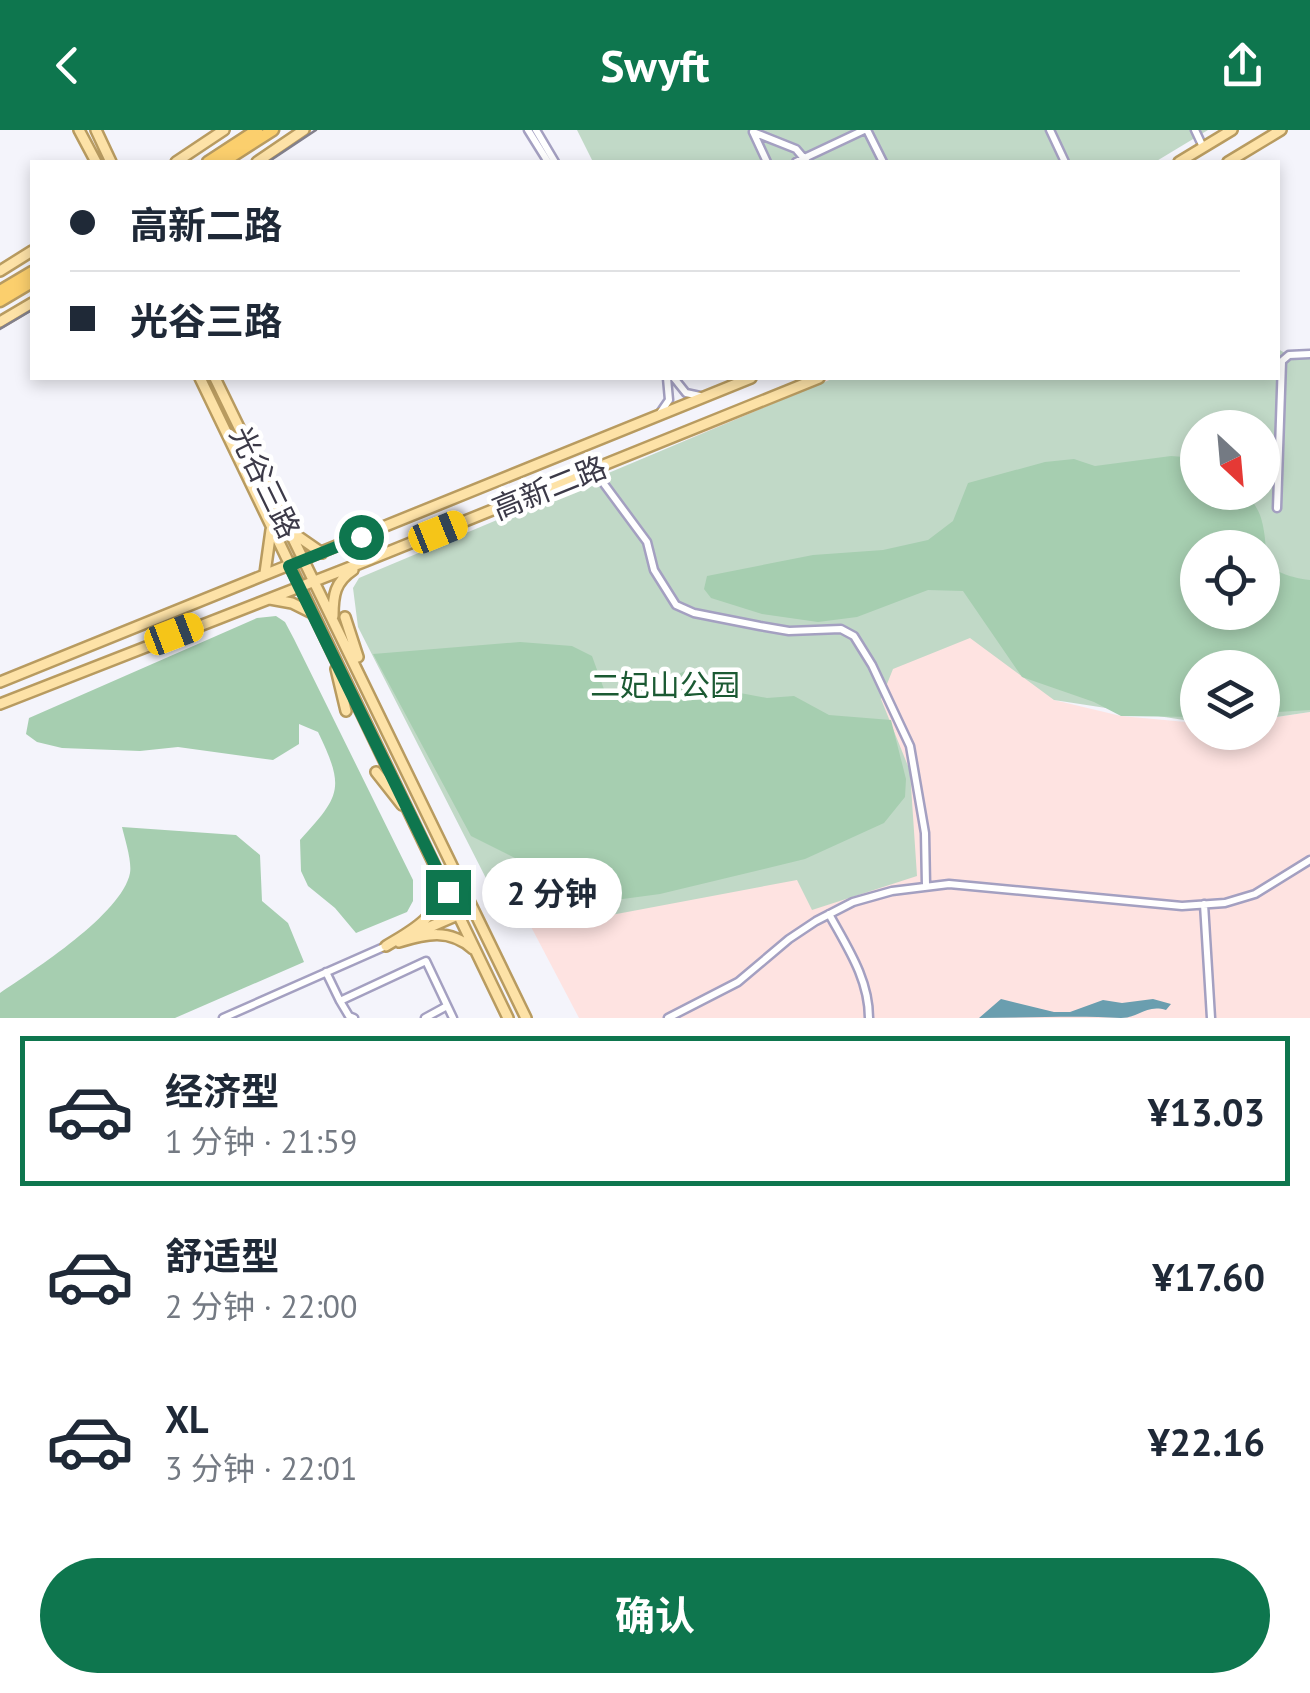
<!DOCTYPE html>
<html lang="zh">
<head>
<meta charset="utf-8">
<style>
  :root { --surface:#fff; --page:#f6f6f7; --text:#1f2937; --muted:#747a83; --line:#e0e1e3; --accent:#0e764e }
  body { margin:0; font-family:"PT Sans","Noto Sans SC",sans-serif; background:var(--page); color:var(--text); height:100vh; display:flex; flex-direction:column; font-size:38px; white-space:nowrap }
  * { box-sizing:border-box; margin:0 }
  p { font-size:32px; color:var(--muted) }
  .icon { flex:none; width:55px; height:55px; fill:none; stroke:currentColor; stroke-width:2; stroke-linecap:round; stroke-linejoin:round }
  .map { position:relative; height:888px; overflow:hidden }
  .drawer { display:flex; flex-direction:column; background:var(--surface); flex:1 }
  .drawer>* { flex:none }
  .banner { position:absolute; left:30px; top:30px; width:1250px; height:220px; border-radius:0px; box-shadow:0 5px 15px #0003; display:grid; align-content:center; height:220px; padding:0 40px; background:var(--surface) }
  .needle { width:65px; rotate:154deg }
  .fabs { position:absolute; left:1180px; top:280px; display:grid; gap:20px }
  .fabs a { display:grid; place-items:center; width:100px; height:100px; border-radius:50%; background:var(--surface); box-shadow:0 5px 15px #0003; font-size:50px }
  .end { position:absolute; width:45px; height:45px; margin:-22px; border:12px solid #0e764e; background:#fff; box-shadow:0 0 0 5px #fff }
  .from { border-radius:50% }
  .bubble { position:absolute; height:70px; border-radius:35px; background:var(--surface); box-shadow:0 5px 15px #0003; font-size:32px; font-weight:700; line-height:70px; text-align:center }
  .car { position:absolute; width:30px; height:60px; margin:-30px -15px; border-radius:12px; box-shadow:0 0 8px 2px #0007; background:linear-gradient(#f5c518 24%,#345 0 40%,#f5c518 0 76%,#345 0 86%,#f5c518 0) }
  .banner b { display:flex; align-items:center; gap:35px; height:95px; font-size:38px }
  .banner b+b { border-top:2px solid var(--line) }
  .banner i { width:25px; height:25px; background:var(--text) }
  ul { padding:18px 0 0; list-style:none }
  li { display:flex; align-items:center; gap:30px; height:150px; margin:0 20px 15px; padding:0 20px; border:5px solid transparent; border-radius:0px }
  li div { flex:1 }
  li b { display:block; font-size:38px }
  li em { font-style:normal; font-weight:700 }
  li.selected { border-color:var(--accent) }
  li>.icon { width:90px; height:90px; stroke-width:1.5 }
  .primary-button { display:flex; gap:20px; margin-top:auto; padding:20px 40px }
  .primary-button a { flex:1; height:115px; border-radius:60px; background:var(--accent); color:#fff; font-size:40px; font-weight:700; line-height:115px; text-align:center }
  header { display:flex; justify-content:space-between; align-items:center; height:130px; padding:0 40px; background:var(--accent); color:#fff; font-size:45px; font-weight:700 }
  .map>svg:first-child { display:block }
  .commercial { fill:#fee3e1 }
  .green { fill:#c1d9c7; fill-rule:evenodd }
  .forest { fill:#a6ceb0; fill-rule:evenodd }
  .water { fill:#6a9eaf }
  .lines { fill:none; stroke-linecap:round; stroke-linejoin:round }
  .minor-casing { stroke:#a4a0c1; stroke-width:11 }
  .major-casing { stroke:#b89b60; stroke-width:14 }
  .highway-casing { stroke:#b89b60; stroke-width:15 }
  .minor { stroke:#fff; stroke-width:6 }
  .major { stroke:#fde2a7; stroke-width:9 }
  .highway { stroke:#fbcf6d; stroke-width:10 }
  .tram { stroke:#82808c; stroke-width:2.5 }
  .route { stroke:#0e764e; stroke-width:12 }
  .labels { text-anchor:middle; dominant-baseline:central; stroke-width:9; stroke-linejoin:round; paint-order:stroke }
  .street-label { font-size:30px; fill:#3c3a48; stroke:#fff }
  .park-label { font-size:30px; fill:#1b5a33; stroke:#fff }
</style>
</head>
<body>
<header><svg class="icon" aria-label="back" viewBox="0 0 24 24"><path d="M15 5l-7 7 7 7"/></svg>Swyft<svg class="icon" aria-label="share" viewBox="0 0 24 24"><path d="M12 15V3M7 8l5-5 5 5M5 13v7h14v-7"/></svg></header>
<div class="map">
<svg width="1310" height="888" viewBox="0 0 1310 888">
  <rect width="100%" height="100%" fill="#f4f4fb"/>
  <path class="commercial" d="M826 248H933L968 459 1054 570 1121 586 1197 593 1198 602H1262L1263 589 1310 582V888H579L353 458Z"/>
  <path class="green" d="M577 0H1208L1155 32H593Z
    M1278 219 1285 223H1310V582L1263 589 1262 538H1198L1197 592 1054 570 970 508 893 539 881 569 910 641 917 746 812 780 797 750 590 789 493 762 358 497 353 458 359 448 834 248H1278ZM1198 298H1262V362H1198ZM1198 418H1262V482H1198Z"/>
  <path class="forest" d="M1171 326 1197 328 1198 362 1247 363C1251 370 1257 377 1260 385 1273 423 1252 442 1310 450V580L1263 583 1262 538H1198L1197 587 1121 586 1094 572 1022 547 963 461 928 460 857 487 818 492 762 484 711 468 704 459 707 446 813 425 883 420 928 410 953 391 968 353 1045 332 1074 329 1095 336ZM1198 418H1262V482H1198Z
    M276 486 285 492 294 509 413 750V771L407 782 356 803 335 778 308 756 301 741 300 710C341 665 345 658 318 602L299 594V614L273 630 178 617 140 621 62 618 37 612 26 604 29 588 257 488Z
    M520 512 572 516 592 526 605 562 629 573 647 569 662 552 685 541 719 559 767 568 794 566 829 585 891 590 906 649 905 667 884 693 805 729 660 764 593 773 557 758 521 731 471 706 373 524Z
    M122 697 236 705 260 725 262 771 288 793 304 832 175 888H0V863C34 840 122 784 130 743 132 731 125 710 122 697Z"/>
  <path class="water" d="M1001 869 1054 882H1070L1103 870 1122 873 1153 869 1171 874 1166 880C1146 874 1139 888 1121 888 1076 885 1026 888 979 888Z"/>
  <g class="lines">
    <defs>
      <path id="minor" d="M528 0 548 32
        M536 0 555 32
        M867 0 883 32
        M1050 0 1065 32
        M1195 0 1203 17
        M753 2 796 19 807 32
        M753 2 767 32
        M796 32 864 0
        M674 248 686 263 700 266
        M660 283 669 270 667 248
        M593 339 647 412 654 440 676 475 694 483 760 496 789 501 841 499 854 506 872 535 910 616 925 703 926 755
        M1277 378 1282 231 1289 225 1310 224
        M1204 774 1211 888
        M829 784C847 817 869 849 869 888
        M326 842 340 871 426 831 453 888
        M340 871 349 886 354 888
        M223 888 386 816
        M425 888 447 876
        M668 888 738 852 789 809 816 791 853 772 892 761 949 754 1182 776 1225 773 1255 764 1310 730"/>
      <path id="major" d="M79 0 96 32
        M96 0 111 32
        M176 32 224 0
        M257 32 304 0
        M1179 32 1232 0
        M1228 32 1281 0
        M0 141 32 121
        M0 192 32 173
        M200 248 508 888
        M215 248 526 888
        M296 405 322 423
        M265 443 271 400
        M270 469 292 473 312 483
        M333 486C333 465 335 452 353 440
        M345 487 358 527
        M336 539 346 581
        M0 552 751 248
        M0 574 366 431 819 248
        M376 642 402 675
        M416 803 462 783
        M399 812C426 804 449 798 473 819
        M386 816C414 799 443 786 439 749"/>
      <path id="highway" d="M208 32 257 0
        M223 32 273 0
        M0 161 32 142
        M0 171 32 152"/>
    </defs>
    <use href="#minor" class="minor-casing"/>
    <use href="#major" class="major-casing"/>
    <use href="#highway" class="highway-casing"/>
    <use href="#minor" class="minor"/>
    <use href="#major" class="major"/>
    <use href="#highway" class="highway"/>
    <path class="tram" d="M268 32 316 0
      M0 199 32 180"/>
  </g>
  <g class="lines">
    <path class="route" d="M361 407 289 436 448 762"/>
  </g>
  <g class="labels">
    <g class="street-label">
      <text transform="translate(266 352) rotate(64)">光谷三路</text>
      <text transform="translate(549 357) rotate(-22)">高新二路</text>
    </g>
    <g class="park-label">
      <text x="665" y="554">二妃山公园</text>
    </g>
  </g>
</svg>
<div class="fabs">
<a><svg class="needle" viewBox="-14 -14 28 28"><path d="M0-13l5 13h-10z" fill="#e53935"/><path d="M0 13l5-13h-10z" fill="#747a83"/></svg></a>
<a><svg class="icon" aria-label="locate" viewBox="0 0 24 24"><circle cx="12" cy="12" r="6"/><path d="M12 2v4M12 18v4M2 12h4M18 12h4"/></svg></a>
<a><svg class="icon" aria-label="layers" viewBox="0 0 24 24"><path d="M12 4l9 5-9 5-9-5zM3 14l9 5 9-5"/></svg></a>
</div>
<i class="end from" style="left:361px;top:407px"></i>
<i class="end" style="left:448px;top:762px"></i>
<div class="bubble" style="left:482px;top:728px;width:140px">2 分钟</div>
<i class="car" style="left:438px;top:402px;rotate:68deg"></i>
<i class="car" style="left:174px;top:504px;rotate:69deg"></i>
<div class="banner">
<b><i class="from"></i>高新二路</b>
<b><i></i>光谷三路</b>
</div>
</div>
<section class="drawer">
<ul>
<li class="selected"><svg class="icon" aria-label="car" viewBox="0 0 24 24"><path d="M5 17H2v-5l4-1 3-4h7l3 4 3 1v5h-3M9 17h6M6 11h13"/><circle cx="7" cy="17" r="2"/><circle cx="17" cy="17" r="2"/></svg><div><b>经济型</b><p>1 分钟 · 21:59</p></div><em>¥13.03</em></li>
<li><svg class="icon" aria-label="car" viewBox="0 0 24 24"><path d="M5 17H2v-5l4-1 3-4h7l3 4 3 1v5h-3M9 17h6M6 11h13"/><circle cx="7" cy="17" r="2"/><circle cx="17" cy="17" r="2"/></svg><div><b>舒适型</b><p>2 分钟 · 22:00</p></div><em>¥17.60</em></li>
<li><svg class="icon" aria-label="car" viewBox="0 0 24 24"><path d="M5 17H2v-5l4-1 3-4h7l3 4 3 1v5h-3M9 17h6M6 11h13"/><circle cx="7" cy="17" r="2"/><circle cx="17" cy="17" r="2"/></svg><div><b>XL</b><p>3 分钟 · 22:01</p></div><em>¥22.16</em></li>
</ul>
<div class="primary-button"><a>确认</a></div>
</section>
</body>
</html>
